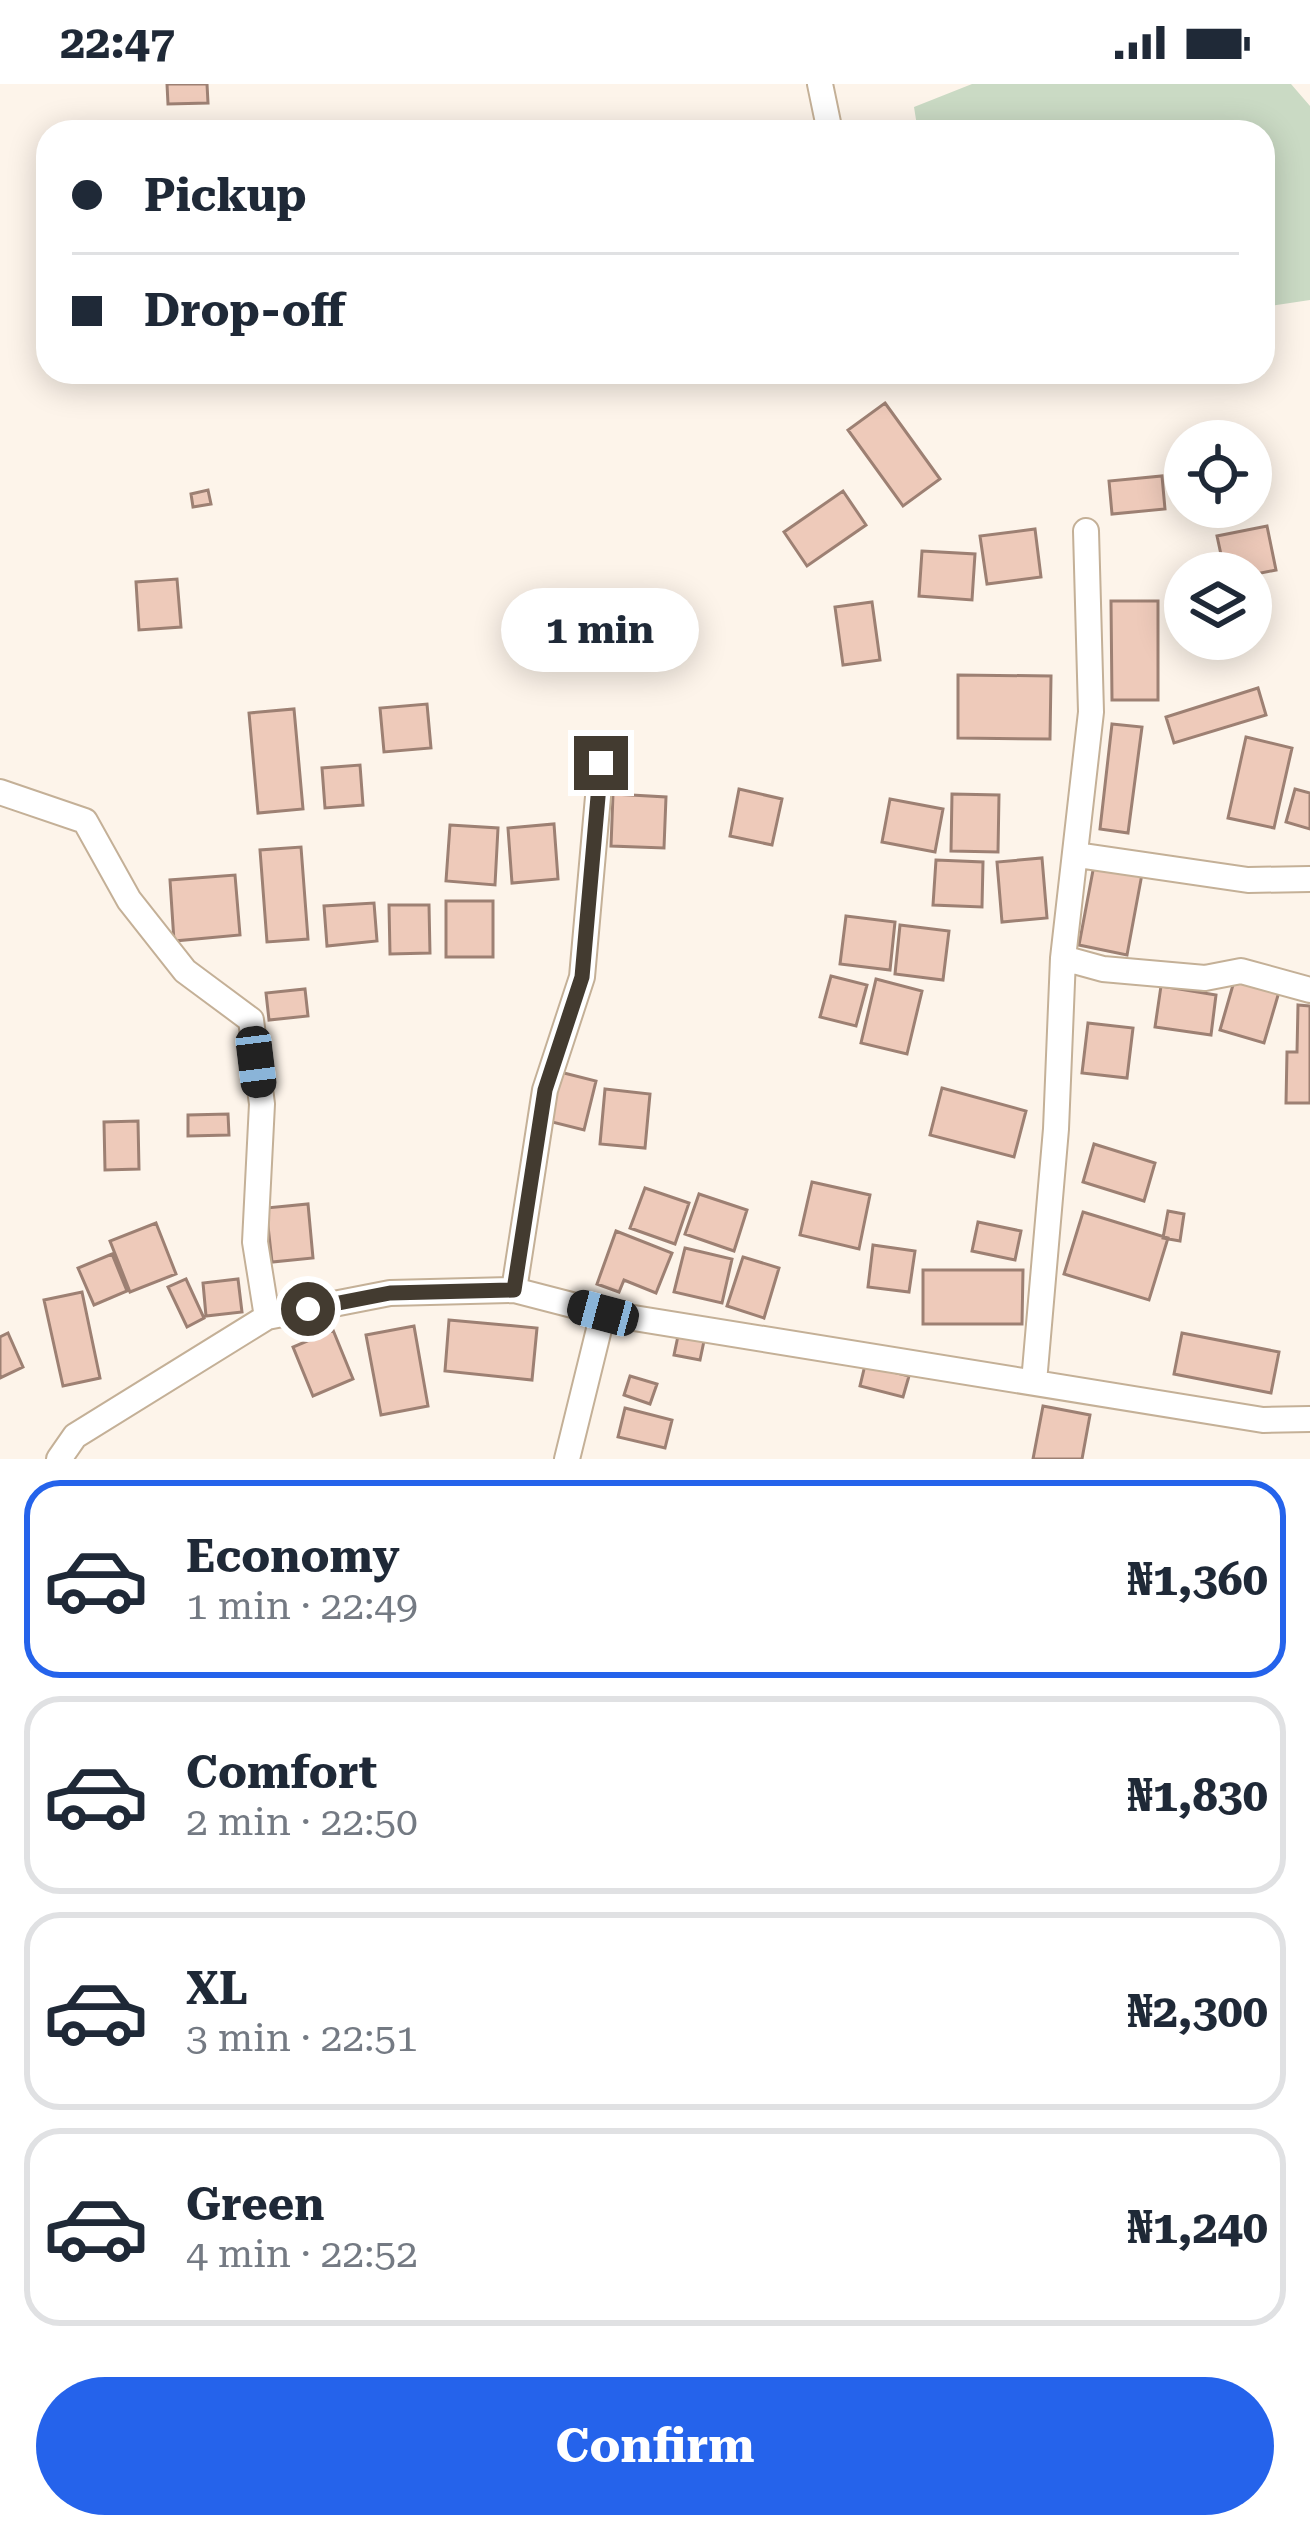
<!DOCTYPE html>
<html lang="en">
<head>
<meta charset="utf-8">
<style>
  :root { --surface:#fff; --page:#f6f6f7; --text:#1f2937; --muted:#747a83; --line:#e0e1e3; --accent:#2563eb }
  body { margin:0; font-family:"Roboto Serif",serif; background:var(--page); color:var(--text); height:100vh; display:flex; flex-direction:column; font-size:45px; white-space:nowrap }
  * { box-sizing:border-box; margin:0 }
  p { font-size:39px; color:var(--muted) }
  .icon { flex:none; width:66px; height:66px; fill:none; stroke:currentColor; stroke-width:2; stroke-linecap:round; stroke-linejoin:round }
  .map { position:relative; height:1375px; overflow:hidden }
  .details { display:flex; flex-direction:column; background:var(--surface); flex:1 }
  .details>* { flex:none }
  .guide { position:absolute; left:36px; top:36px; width:1239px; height:264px; border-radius:36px; box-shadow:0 6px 30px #0003; display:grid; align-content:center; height:264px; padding:0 36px; background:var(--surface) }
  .buttons { position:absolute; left:1164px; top:336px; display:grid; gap:24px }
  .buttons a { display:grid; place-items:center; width:108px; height:108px; border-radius:50%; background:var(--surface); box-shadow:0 6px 30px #0003; font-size:60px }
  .end { position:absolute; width:54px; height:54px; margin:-27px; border:15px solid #433b30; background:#fff; box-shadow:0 0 0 6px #fff }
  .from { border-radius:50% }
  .bubble { position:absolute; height:84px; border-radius:42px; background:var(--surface); box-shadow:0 6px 30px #0003; font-size:39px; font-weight:700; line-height:84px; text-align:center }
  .car { position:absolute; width:36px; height:72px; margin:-36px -18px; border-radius:15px; box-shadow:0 0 9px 3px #0007; background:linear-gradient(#222 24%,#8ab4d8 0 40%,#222 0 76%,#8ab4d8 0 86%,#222 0) }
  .guide b { display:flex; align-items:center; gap:42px; height:114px; font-size:45px }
  .guide b+b { border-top:3px solid var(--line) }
  .guide i { width:30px; height:30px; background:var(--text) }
  ul { padding:21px 0 0; list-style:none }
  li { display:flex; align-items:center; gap:36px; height:198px; margin:0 24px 18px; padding:0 12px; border:6px solid var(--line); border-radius:36px }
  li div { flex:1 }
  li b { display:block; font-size:45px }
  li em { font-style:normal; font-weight:700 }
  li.on { border-color:var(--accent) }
  li>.icon { width:108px; height:108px; stroke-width:1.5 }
  .button { display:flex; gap:24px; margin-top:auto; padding:24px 36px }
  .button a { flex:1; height:138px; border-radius:72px; background:var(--accent); color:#fff; font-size:48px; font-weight:700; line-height:138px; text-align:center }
  .status { display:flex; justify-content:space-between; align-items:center; height:84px; padding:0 60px; background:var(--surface); direction:ltr }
  .status svg { height:33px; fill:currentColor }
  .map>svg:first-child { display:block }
  .green { fill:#cadac4 }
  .building { fill:#eecaba; stroke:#9d8073; stroke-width:3 }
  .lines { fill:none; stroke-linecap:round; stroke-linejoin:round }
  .street-casing { stroke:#c4b097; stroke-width:28 }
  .street { stroke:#fff; stroke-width:24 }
  .route { stroke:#433b30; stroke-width:15 }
</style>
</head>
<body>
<div class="status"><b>22:47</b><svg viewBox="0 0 49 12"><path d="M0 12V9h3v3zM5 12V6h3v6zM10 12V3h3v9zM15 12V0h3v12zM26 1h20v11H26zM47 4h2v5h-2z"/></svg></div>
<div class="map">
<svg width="1310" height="1375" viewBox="0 0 1310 1375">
  <rect width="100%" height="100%" fill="#fdf4ea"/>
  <path class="green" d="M972 0H1291L1310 22V216L1263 223V48H918L914 23Z"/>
  <path class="building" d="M167 0H207L208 19 168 20Z
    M885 319 940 395 903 422 848 346Z
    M1162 392 1165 425 1112 430 1109 397Z
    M208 406 211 420 193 423 191 410Z
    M843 407 866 441 807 482 784 448Z
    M1267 442 1276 486 1251 491 1225 489 1217 452Z
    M1035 445 1041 493 987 500 980 452Z
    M922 467 975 470 972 516 919 512Z
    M177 495 181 543 139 546 136 498Z
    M1111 517H1158V616H1112Z
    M872 518 880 576 843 581 835 523Z
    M958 591 1051 592 1050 655 958 654Z
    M1258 604 1266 631 1174 659 1166 633Z
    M427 620 431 664 384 668 380 624Z
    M294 625 303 725 258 729 249 629Z
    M1112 640 1142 643 1128 749 1100 745Z
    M1246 653 1292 664 1274 744 1228 734Z
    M360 681 363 721 325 724 322 684Z
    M739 705 782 715 772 761 730 752Z
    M1295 705 1310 709V745L1286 738Z
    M613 710 666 713 664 764 611 762Z
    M952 710 999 711 998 768 951 767Z
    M890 715 943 725 935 768 882 758Z
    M554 740 558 795 512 799 508 744Z
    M450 741 498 744 495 801 446 797Z
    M301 763 308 855 267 858 260 766Z
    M1042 774 1047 834 1002 838 997 778Z
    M936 776 983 778 982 823 933 821Z
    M1094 781 1142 790 1127 871 1079 861Z
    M235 791 240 851 174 857 170 796Z
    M446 817H493V873H446Z
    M374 819 377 857 327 862 324 822Z
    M389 821H429L430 869 390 870Z
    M846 832 895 838 890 886 840 880Z
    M900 841 949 847 943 896 895 890Z
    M831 892 867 901 856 942 820 933Z
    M1235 894 1279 908 1264 959 1220 946Z
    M876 895 922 907 907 970 861 959Z
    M1161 902 1216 911 1211 951 1155 943Z
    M305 905 308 932 269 936 266 909Z
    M1298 921 1310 922V1019H1286L1287 968H1297Z
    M1088 939 1133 944 1127 994 1082 989Z
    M556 987 596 997 584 1046 544 1036Z
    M942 1004 1026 1027 1014 1073 930 1051Z
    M605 1005 650 1010 645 1064 600 1060Z
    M228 1030 229 1051 188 1052V1031Z
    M138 1037 139 1085 105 1086 104 1038Z
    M1094 1060 1155 1079 1144 1117 1083 1098Z
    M812 1098 870 1111 859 1165 800 1151Z
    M645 1104 689 1119 675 1160 630 1144Z
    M699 1110 747 1126 734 1167 685 1150Z
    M308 1120 313 1174 272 1178 266 1124Z
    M1168 1127 1184 1130 1180 1157 1163 1154Z
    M1083 1128 1168 1154 1149 1216 1064 1190Z
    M978 1138 1021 1147 1015 1176 972 1167Z
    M156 1139 176 1190 130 1208 110 1157Z
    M616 1147 672 1169 656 1209 624 1196 619 1208 597 1200Z
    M873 1161 915 1167 909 1208 868 1203Z
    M685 1164 732 1175 722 1219 674 1208Z
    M112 1170 127 1207 94 1221 78 1184Z
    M743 1173 779 1184 764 1234 727 1222Z
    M923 1186H1023L1022 1240H923Z
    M186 1195 204 1234 187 1243 168 1203Z
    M238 1195 242 1228 206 1232 203 1199Z
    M82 1208 100 1294 63 1302 44 1216Z
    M449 1236 537 1244 532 1296 445 1287Z
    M414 1242 428 1322 381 1331 366 1251Z
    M333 1246 353 1295 313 1312 293 1263Z
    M8 1249 23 1283 0 1294V1253Z
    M1182 1249 1279 1268 1271 1309 1174 1290Z
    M678 1252 704 1257 700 1276 674 1271Z
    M865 1281 909 1292 903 1313 860 1302Z
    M630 1292 657 1300 650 1320 624 1311Z
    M1043 1322 1090 1331 1082 1375H1033Z
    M625 1324 672 1336 665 1364 618 1353Z"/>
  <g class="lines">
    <defs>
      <path id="street" d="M820 0 830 48
        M0 708 85 737 129 816 185 887 251 936 262 1020 255 1158 267 1233
        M1077 771 1248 796 1310 795
        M1063 874 1103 885 1205 894 1241 887 1310 906
        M514 1206 545 1006 582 893 601 679
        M1034 1298 1056 1045 1063 874 1091 628 1086 447
        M59 1375 75 1352 267 1233 390 1209 514 1206 603 1229 1263 1336 1310 1335
        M567 1375 603 1229"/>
    </defs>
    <use href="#street" class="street-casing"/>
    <use href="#street" class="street"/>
  </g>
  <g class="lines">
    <path class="route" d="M308 1225 390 1209 514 1206 545 1006 582 893 601 679"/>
  </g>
</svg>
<div class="buttons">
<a><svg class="icon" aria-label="locate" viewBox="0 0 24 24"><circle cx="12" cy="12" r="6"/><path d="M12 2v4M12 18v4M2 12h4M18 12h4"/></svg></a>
<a><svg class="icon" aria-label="layers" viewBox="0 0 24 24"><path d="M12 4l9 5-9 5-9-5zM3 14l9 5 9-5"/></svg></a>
</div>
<i class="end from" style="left:308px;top:1225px"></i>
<i class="end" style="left:601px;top:679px"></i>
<div class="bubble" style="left:501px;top:504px;width:198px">1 min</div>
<i class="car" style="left:256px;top:978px;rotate:173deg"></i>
<i class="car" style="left:603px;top:1229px;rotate:285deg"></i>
<div class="guide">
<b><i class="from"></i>Pickup</b>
<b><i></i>Drop-off</b>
</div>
</div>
<section class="details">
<ul>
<li class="on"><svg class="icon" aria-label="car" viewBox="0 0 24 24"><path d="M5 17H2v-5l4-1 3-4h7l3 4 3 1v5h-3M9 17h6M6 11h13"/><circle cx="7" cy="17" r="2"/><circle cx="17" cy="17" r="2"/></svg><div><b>Economy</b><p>1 min · 22:49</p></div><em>₦1,360</em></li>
<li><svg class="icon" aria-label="car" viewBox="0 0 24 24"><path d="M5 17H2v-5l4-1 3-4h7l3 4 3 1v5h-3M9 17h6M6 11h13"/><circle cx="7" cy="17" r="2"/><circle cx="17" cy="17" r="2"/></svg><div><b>Comfort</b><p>2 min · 22:50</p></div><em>₦1,830</em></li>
<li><svg class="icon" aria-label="car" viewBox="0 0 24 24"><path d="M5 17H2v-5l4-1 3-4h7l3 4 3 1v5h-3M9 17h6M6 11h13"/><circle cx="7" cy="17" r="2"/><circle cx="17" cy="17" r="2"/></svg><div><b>XL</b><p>3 min · 22:51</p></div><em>₦2,300</em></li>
<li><svg class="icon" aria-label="car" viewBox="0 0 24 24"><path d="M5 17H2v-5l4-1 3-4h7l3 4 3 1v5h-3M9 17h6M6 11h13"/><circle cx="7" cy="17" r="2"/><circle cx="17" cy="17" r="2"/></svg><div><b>Green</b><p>4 min · 22:52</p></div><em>₦1,240</em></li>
</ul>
<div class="button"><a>Confirm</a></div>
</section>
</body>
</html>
